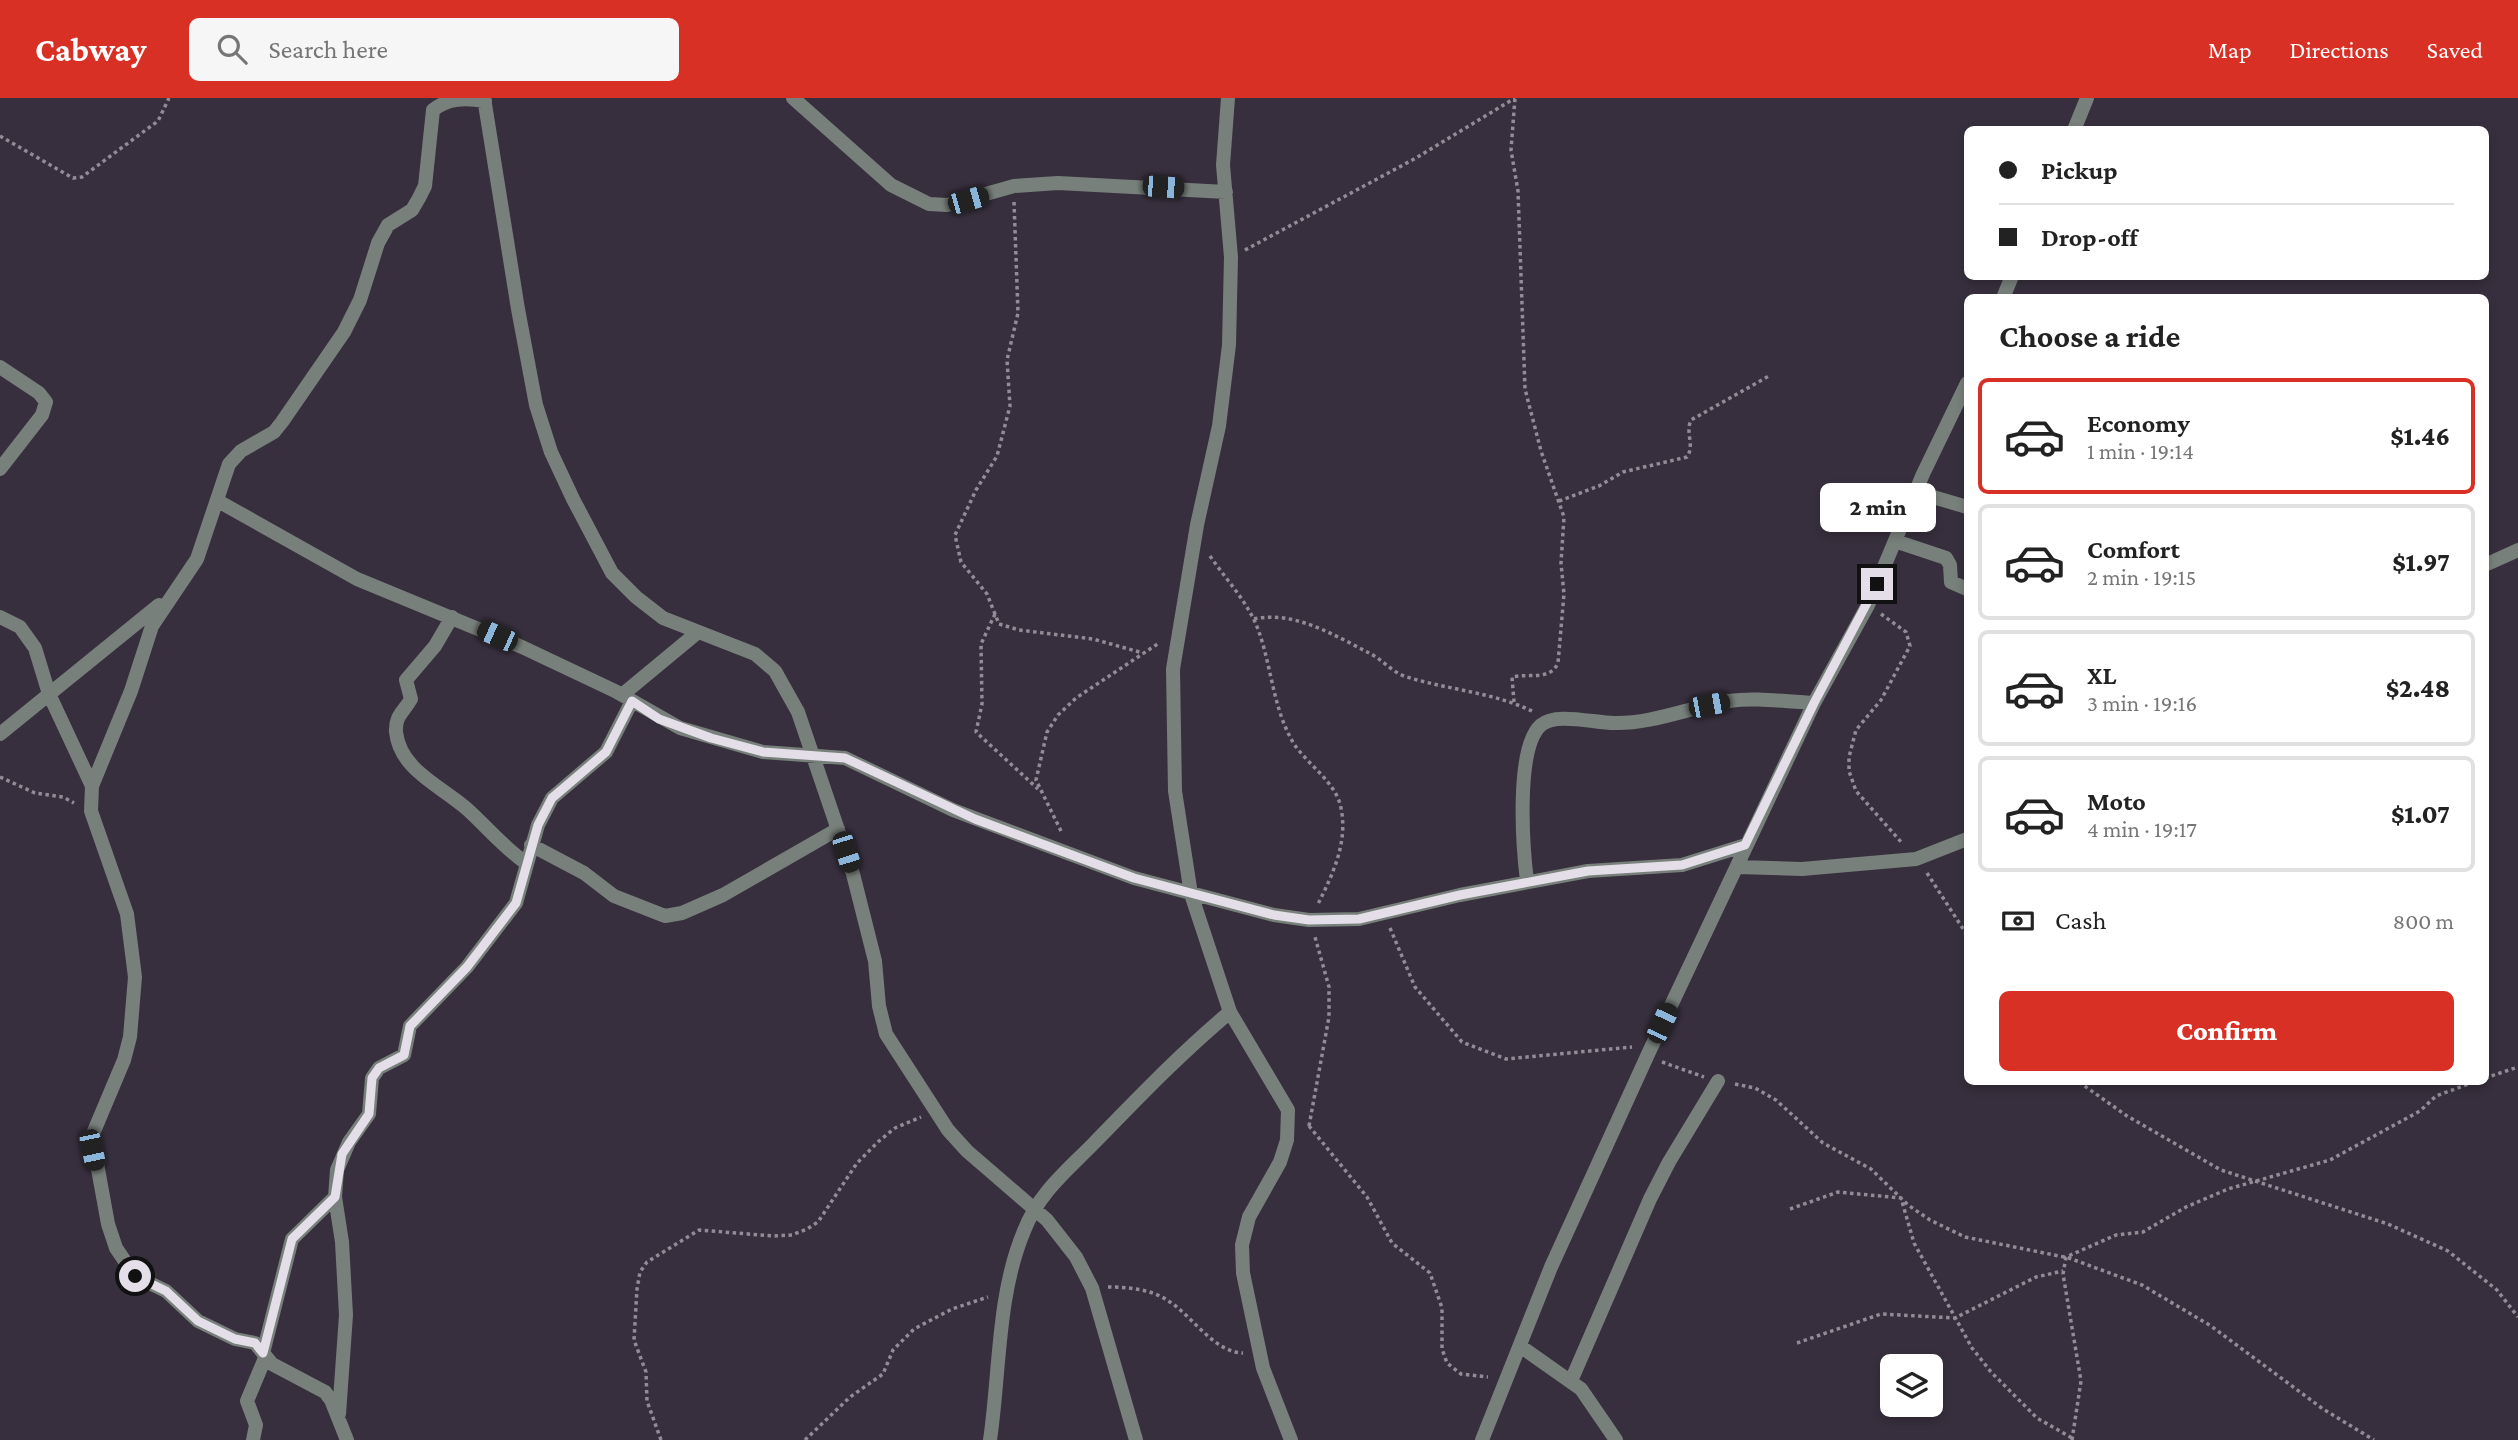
<!DOCTYPE html>
<html lang="en">
<head>
<meta charset="utf-8">
<style>
  :root { --surface:#fff; --page:#f6f6f6; --text:#222; --muted:#767676; --line:#e0e0e0; --accent:#d93025 }
  body { margin:0; font-family:"Crimson Pro",serif; background:var(--page); color:var(--text); height:100vh; display:flex; flex-direction:column; font-size:26px; white-space:nowrap }
  * { box-sizing:border-box; margin:0 }
  p { font-size:23px; color:var(--muted) }
  .icon { flex:none; width:38px; height:38px; fill:none; stroke:currentColor; stroke-width:2; stroke-linecap:round; stroke-linejoin:round }
  .map { position:relative; flex:1; overflow:hidden }
  .panel { position:absolute; left:1964px; top:196px; width:525px; height:791px; display:flex; flex-direction:column; background:var(--surface); border-radius:10px; box-shadow:0 4px 10px #0003 }
  .panel>* { flex:none }
  .guide { position:absolute; left:1964px; top:28px; width:525px; height:154px; border-radius:10px; box-shadow:0 4px 10px #0003; display:grid; align-content:center; height:154px; padding:0 35px; background:var(--surface) }
  .fabs { position:absolute; left:1880px; top:1256px; display:grid; gap:14px }
  .fabs a { display:grid; place-items:center; width:63px; height:63px; border-radius:10px; background:var(--surface); box-shadow:0 4px 10px #0003; font-size:35px }
  .end { position:absolute; width:32px; height:32px; margin:-16px; border:9px solid #e3dee7; background:#111; box-shadow:0 0 0 4px #111 }
  .from { border-radius:50% }
  .bubble { position:absolute; height:49px; border-radius:10px; background:var(--surface); box-shadow:0 4px 10px #0003; font-size:23px; font-weight:800; line-height:49px; text-align:center }
  .car { position:absolute; width:21px; height:42px; margin:-21px -10px; border-radius:9px; box-shadow:0 0 5px 2px #0007; background:linear-gradient(#222 24%,#8ab4d8 0 40%,#222 0 76%,#8ab4d8 0 86%,#222 0) }
  .guide b { display:flex; align-items:center; gap:24px; height:66px; font-size:26px }
  .guide b+b { border-top:2px solid var(--line) }
  .guide i { width:18px; height:18px; background:var(--text) }
  ul { padding:0; list-style:none }
  li { display:flex; align-items:center; gap:21px; height:116px; margin:0 14px 10px; padding:0 21px; border:4px solid var(--line); border-radius:10px }
  li div { flex:1 }
  li b { display:block; font-size:26px }
  li em { font-style:normal; font-weight:800 }
  li.on { border-color:var(--accent) }
  li>.icon { width:63px; height:63px; stroke-width:1.5 }
  h2 { padding:0 35px; font-size:32px; line-height:84px }
  .pay { display:flex; align-items:center; gap:18px; height:77px; padding:0 35px; font-size:26px }
  .pay p { margin-inline-start:auto }
  .cta { display:flex; gap:14px; margin-top:auto; padding:14px 35px }
  .cta a { flex:1; height:80px; border-radius:10px; background:var(--accent); color:#fff; font-size:28px; font-weight:800; line-height:80px; text-align:center }
  header { display:flex; align-items:center; gap:42px; box-sizing:border-box; height:98px; padding:0 35px; background:var(--accent); color:#fff }
  header strong { font-size:33px }
  nav { display:flex; gap:38px; margin-inline-start:auto; font-size:24px }
  .search { width:490px; height:63px; background:var(--page); display:flex; align-items:center; gap:18px; box-sizing:border-box; padding:0 24px; border-radius:10px; color:var(--muted); font-size:26px }
  .map>svg:first-child { display:block }
  .lines { fill:none; stroke-linecap:round; stroke-linejoin:round }
  .path { stroke:#928c97; stroke-width:3.5; stroke-dasharray:3.5 3.5; stroke-linecap:butt }
  .street { stroke:#78807b; stroke-width:14 }
  .route { stroke:#e3dee7; stroke-width:9 }
</style>
</head>
<body>
<header>
<strong>Cabway</strong>
<div class="search"><svg class="icon" aria-label="search" viewBox="0 0 24 24"><circle cx="10" cy="10" r="6"/><path d="M15 15l6 6"/></svg>Search here</div>
<nav><a>Map</a><a>Directions</a><a>Saved</a></nav>
</header>
<div class="map">
<svg width="2518" height="1342" viewBox="0 0 2518 1342">
  <rect width="100%" height="100%" fill="#372f3d"/>
  <g class="lines">
    <path class="path" d="M0 38 73 80 82 79 158 23 169 0
      M1014 104 1018 215 1007 262 1010 308 997 358 976 392 955 437 961 464 987 496 999 526 1019 532 1093 541 1143 555
      M1245 152 1416 60 1515 0
      M1559 403 1599 388 1623 374 1687 359C1695 347 1685 335 1691 322L1769 278
      M1210 458C1227 483 1249 505 1259 534 1272 571 1273 611 1294 646 1308 667 1336 684 1341 710 1348 744 1333 776 1318 806
      M995 516 981 546 982 606 976 634 1038 691
      M1881 516 1906 534 1910 548 1881 602 1856 632 1849 659V673L1856 693 1902 745
      M1254 521C1294 512 1336 538 1371 556 1384 563 1393 575 1407 579 1449 592 1492 594 1532 613
      M1514 604 1512 579C1529 575 1550 583 1558 565L1564 496 1561 465 1564 419 1541 353 1525 291 1518 93 1511 52 1515 0
      M0 679 35 695 63 699 74 705
      M1061 733 1036 682 1047 634 1058 617 1076 600 1159 545
      M1927 775 1967 837
      M1390 830 1415 889 1462 944 1506 961 1632 949
      M1662 964 1704 979
      M2485 980 2518 969
      M2079 984 2127 1018 2221 1072 2388 1126 2448 1153 2497 1192 2518 1219
      M1735 986 1755 990 1776 1002 1823 1045 1871 1071 1908 1107 1930 1122 1965 1139 2069 1160 2142 1187 2211 1228 2323 1311 2374 1342
      M1309 1028 1329 919V889L1315 839
      M1309 1028 1367 1099 1392 1145 1430 1175 1442 1210V1251L1447 1265 1461 1276 1488 1279
      M1790 1111 1838 1094 1901 1100 1914 1145 1972 1250 1991 1274 2037 1320 2072 1340
      M1108 1189C1128 1189 1150 1191 1167 1202 1192 1217 1213 1254 1243 1255
      M1797 1245 1881 1216 1955 1220 2036 1179 2063 1173
      M661 1342 647 1303 646 1274 634 1242 637 1191 640 1174 647 1164 699 1132 773 1138 792 1137 807 1131 818 1124 857 1065 879 1043 895 1030 921 1019
      M805 1342 850 1299 883 1276 893 1252 914 1231 952 1211 988 1199
      M2072 1342 2081 1283 2063 1176 2066 1159 2116 1137 2143 1134 2186 1109 2228 1091 2330 1062 2420 1013 2436 998 2474 984"/>
    <path class="street" d="M484 0 518 211 536 307 551 354 573 401 612 475 636 499 663 520 755 556 775 573 798 614 853 776 875 863 879 908 886 936 948 1032 967 1053 1047 1122 1076 1159 1092 1190 1136 1342
      M793 0 891 87 929 106 947 107 1014 88 1058 85 1226 94
      M1228 0 1223 67 1231 159 1229 247 1219 328 1197 427 1173 571 1175 693 1191 796 1230 914 1288 1012 1287 1042 1280 1064 1249 1119 1242 1147 1243 1175 1263 1270 1291 1342
      M2074 32 2087 0
      M2003 200 2012 178
      M0 269 39 295 46 304 42 317 0 371
      M1916 394 1967 409
      M218 403 357 481 522 549 615 593 680 630 763 654 845 660 953 712 1134 780 1274 817 1309 822 1359 821 1460 797 1588 773 1682 767 1746 747
      M1895 443 1946 460 1950 467 1951 484 1967 491
      M2485 467 2518 452
      M0 519 20 529 35 550 49 596 92 688
      M452 519 435 548 406 582 411 601C404 614 395 617 396 634 400 672 441 688 467 711 487 729 503 749 526 765
      M622 597 698 534
      M0 636 159 507
      M531 747 584 775 614 798 665 818 682 815 723 797 838 731
      M1737 769 1802 771 1916 761 1967 741
      M1527 783C1523 751 1515 650 1541 627 1556 614 1594 625 1614 625 1653 626 1690 609 1729 603 1757 599 1786 604 1814 605
      M1520 1248 1581 1291 1616 1342
      M263 1255 292 1141 335 1099
      M1571 1283 1650 1101 1669 1064 1718 983
      M339 1316 346 1217 342 1144 335 1099 337 1072 349 1044 369 1016 372 980 379 970 404 957 410 928 467 869 516 805 538 727 552 700 606 654 632 603
      M253 1342 256 1327 247 1303 265 1260
      M347 1342 331 1302 325 1294 272 1266 255 1245 235 1241 198 1223 166 1193 135 1178 116 1150 108 1126 92 1038 124 962 130 939 135 879 127 816 91 713 92 688 131 593 152 528 197 461 229 366 241 353 274 334 282 324 344 234 360 202 378 145 388 127 412 112 419 100 425 88 433 12C448 0 465 0 485 3
      M990 1342C1000 1274 997 1197 1024 1133 1039 1094 1068 1072 1096 1043 1140 998 1182 954 1230 914
      M1482 1342 1551 1169 1649 954 1814 605 1868 507 1923 376 1967 285"/>
  </g>
  <g class="lines">
    <path class="route" d="M135 1178 166 1193 198 1223 235 1241 255 1245 263 1255 292 1141 335 1099 342 1056 369 1016 372 980 379 970 404 957 410 928 467 869 516 805 538 727 552 700 606 654 632 603 659 621 711 640 763 654 845 660 975 721 1134 780 1274 817 1309 822 1359 821 1460 797 1588 773 1682 767 1745 747 1814 605 1877 486"/>
  </g>
</svg>
<div class="fabs">
<a><svg class="icon" aria-label="layers" viewBox="0 0 24 24"><path d="M12 4l9 5-9 5-9-5zM3 14l9 5 9-5"/></svg></a>
</div>
<i class="end from" style="left:135px;top:1178px"></i>
<i class="end" style="left:1877px;top:486px"></i>
<div class="bubble" style="left:1820px;top:385px;width:116px">2 min</div>
<i class="car" style="left:1163px;top:89px;rotate:94deg"></i>
<i class="car" style="left:968px;top:102px;rotate:74deg"></i>
<i class="car" style="left:497px;top:538px;rotate:294deg"></i>
<i class="car" style="left:1709px;top:607px;rotate:79deg"></i>
<i class="car" style="left:846px;top:754px;rotate:162deg"></i>
<i class="car" style="left:1662px;top:925px;rotate:25deg"></i>
<i class="car" style="left:92px;top:1052px;rotate:168deg"></i>
<div class="guide">
<b><i class="from"></i>Pickup</b>
<b><i></i>Drop-off</b>
</div>
<section class="panel">
<h2>Choose a ride</h2>
<ul>
<li class="on"><svg class="icon" aria-label="car" viewBox="0 0 24 24"><path d="M5 17H2v-5l4-1 3-4h7l3 4 3 1v5h-3M9 17h6M6 11h13"/><circle cx="7" cy="17" r="2"/><circle cx="17" cy="17" r="2"/></svg><div><b>Economy</b><p>1 min · 19:14</p></div><em>$1.46</em></li>
<li><svg class="icon" aria-label="car" viewBox="0 0 24 24"><path d="M5 17H2v-5l4-1 3-4h7l3 4 3 1v5h-3M9 17h6M6 11h13"/><circle cx="7" cy="17" r="2"/><circle cx="17" cy="17" r="2"/></svg><div><b>Comfort</b><p>2 min · 19:15</p></div><em>$1.97</em></li>
<li><svg class="icon" aria-label="car" viewBox="0 0 24 24"><path d="M5 17H2v-5l4-1 3-4h7l3 4 3 1v5h-3M9 17h6M6 11h13"/><circle cx="7" cy="17" r="2"/><circle cx="17" cy="17" r="2"/></svg><div><b>XL</b><p>3 min · 19:16</p></div><em>$2.48</em></li>
<li><svg class="icon" aria-label="car" viewBox="0 0 24 24"><path d="M5 17H2v-5l4-1 3-4h7l3 4 3 1v5h-3M9 17h6M6 11h13"/><circle cx="7" cy="17" r="2"/><circle cx="17" cy="17" r="2"/></svg><div><b>Moto</b><p>4 min · 19:17</p></div><em>$1.07</em></li>
</ul>
<div class="pay"><svg class="icon" aria-label="cash" viewBox="0 0 24 24"><path d="M3 7h18v10H3z"/><circle cx="12" cy="12" r="2"/></svg>Cash<p>800 m</p></div>
<div class="cta"><a>Confirm</a></div>
</section>
</div>
</body>
</html>
